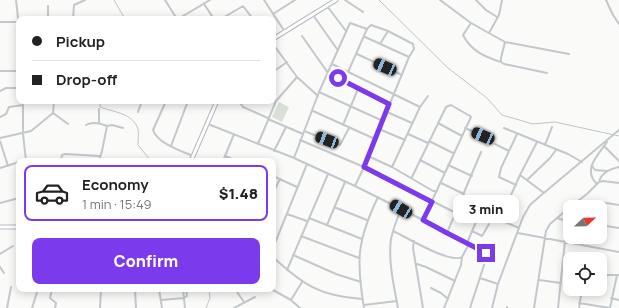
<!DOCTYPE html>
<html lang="en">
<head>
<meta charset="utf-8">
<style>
  :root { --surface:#fff; --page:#f6f6f6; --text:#222; --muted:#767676; --line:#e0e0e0; --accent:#7c3aed }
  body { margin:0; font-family:Manrope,sans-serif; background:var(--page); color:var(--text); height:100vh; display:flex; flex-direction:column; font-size:15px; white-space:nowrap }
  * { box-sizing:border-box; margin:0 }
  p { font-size:13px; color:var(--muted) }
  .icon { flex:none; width:22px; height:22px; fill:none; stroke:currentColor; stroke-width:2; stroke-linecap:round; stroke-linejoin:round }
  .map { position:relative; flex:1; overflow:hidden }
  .panel { position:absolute; left:16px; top:158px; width:260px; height:134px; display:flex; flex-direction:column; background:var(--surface); border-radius:8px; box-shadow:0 2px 10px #0003 }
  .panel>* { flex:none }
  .hud { position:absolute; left:16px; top:16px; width:260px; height:88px; border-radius:8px; box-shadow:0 2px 10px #0003; display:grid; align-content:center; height:88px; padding:0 16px; background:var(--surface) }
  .needle { width:26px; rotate:68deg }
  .controls { position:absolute; left:563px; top:200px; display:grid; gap:8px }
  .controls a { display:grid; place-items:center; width:44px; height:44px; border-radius:8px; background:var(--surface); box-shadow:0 2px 10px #0003; font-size:20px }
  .end { position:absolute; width:18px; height:18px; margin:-9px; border:5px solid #7c3aed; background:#fff; box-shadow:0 0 0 2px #fff }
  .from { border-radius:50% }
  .bubble { position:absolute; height:28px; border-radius:8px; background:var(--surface); box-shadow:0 2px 10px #0003; font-size:13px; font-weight:800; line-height:28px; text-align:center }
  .car { position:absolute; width:12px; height:24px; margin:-12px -6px; border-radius:5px; box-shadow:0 0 3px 1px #0007; background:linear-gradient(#222 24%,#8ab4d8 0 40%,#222 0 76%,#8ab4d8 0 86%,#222 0) }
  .hud b { display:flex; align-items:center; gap:14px; height:38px; font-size:15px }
  .hud b+b { border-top:1px solid var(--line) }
  .hud i { width:10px; height:10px; background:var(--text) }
  ul { padding:7px 0 0; list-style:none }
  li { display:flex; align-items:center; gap:12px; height:56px; margin:0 8px 6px; padding:0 8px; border:2px solid var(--line); border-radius:8px }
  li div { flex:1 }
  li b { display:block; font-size:15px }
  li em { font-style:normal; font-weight:800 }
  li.on { border-color:var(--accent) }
  li>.icon { width:36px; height:36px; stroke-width:1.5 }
  .primary-button { display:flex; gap:8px; margin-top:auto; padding:8px 16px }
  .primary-button a { flex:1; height:46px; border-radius:8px; background:var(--accent); color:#fff; font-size:16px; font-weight:800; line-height:46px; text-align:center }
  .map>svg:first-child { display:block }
  .green { fill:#dadfd7 }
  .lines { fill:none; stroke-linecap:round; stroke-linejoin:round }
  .stream { stroke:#bbc7cb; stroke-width:1 }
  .major-casing { stroke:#b5babe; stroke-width:5 }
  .minor { stroke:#c3c8cc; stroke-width:2 }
  .major { stroke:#fff; stroke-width:3 }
  .route { stroke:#7c3aed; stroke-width:5 }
</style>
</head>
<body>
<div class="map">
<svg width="619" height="308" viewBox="0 0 619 308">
  <rect width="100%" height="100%" fill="#fafaf8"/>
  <path class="green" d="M279 102 289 107 282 122 272 117Z"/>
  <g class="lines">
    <path class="stream" d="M114 0 125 19
      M379 0 448 68 487 98 502 115 533 124 555 122 619 136
      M100 101V107C113 112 133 113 138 129 139 133 138 140 138 145L151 161
      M206 308 210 298 209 289"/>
    <defs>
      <path id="major" d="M273 39 336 0
        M191 161 217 101
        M0 227H19"/>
    </defs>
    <use href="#major" class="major-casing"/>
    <path class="minor" d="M16 0 19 27
      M165 0 177 19
      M264 0 285 32
      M345 0 363 12
      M440 0 471 23 505 42 569 54
      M476 0 486 10 497 17
      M606 0 613 15 619 24
      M204 4 214 19
      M48 6V19
      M327 6 346 31
      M273 14 295 0
      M313 15 337 49
      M73 19 74 5 85 0
      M178 19 210 0
      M221 19 243 6 253 19
      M0 22H19
      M471 23 463 35C471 51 485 57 501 62
      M489 33 499 15 502 0
      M302 36 328 73 389 104
      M365 37 409 57 414 49 413 44 388 31
      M505 42 501 58V62L504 64 547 73
      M273 44 297 77 318 96
      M357 54 402 75
      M332 64 420 107
      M0 71H19
      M273 72 287 62
      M348 72 367 29 371 25 388 31 380 44
      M0 91 6 88H19
      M319 92 383 121
      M23 101V134L26 161
      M155 101 165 102
      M166 101 153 130C157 143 181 151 193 156
      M243 101 241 104 243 107 268 118
      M313 111 375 139
      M138 112 142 101
      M387 112 412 123
      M53 113 68 124
      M0 117 6 114 9 107 23 105
      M268 119 303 134
      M99 122V109
      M438 123 462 136
      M208 124 294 158 355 186 423 220 447 233 486 253 487 256 470 308
      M86 125C93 121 100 123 107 126
      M343 125 358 89
      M465 128 483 136
      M504 128 568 154 582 162
      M379 129 405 140
      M304 131 340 145 349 128
      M408 134 428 143
      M0 138 31 131 53 113 54 101
      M300 140 364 167 456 213
      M0 141 8 166
      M429 141 453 153
      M258 144 276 101 297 77
      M495 144 509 151
      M545 145 552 127
      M171 146 188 101
      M604 146 619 161
      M274 151 286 127
      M225 156 237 161
      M368 156 392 167 433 191H437
      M294 158 319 92 350 23 367 29
      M420 160 445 173
      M21 161 26 159
      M61 161 62 155 65 154 100 156
      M99 161 102 151 107 126 112 125 123 128
      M223 161 234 134
      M448 165 472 176
      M592 166 595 170 607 171
      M392 167 420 107 428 96
      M0 168 19 162
      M520 175 537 142
      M273 176 297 187
      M412 177 446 107 451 105 470 116 471 117 423 220
      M527 180 550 158 556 150
      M599 182C601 173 610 169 619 167
      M441 183 464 194
      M597 184C582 170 598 155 607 142
      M516 185 499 177 501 168 517 134
      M355 186 364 167 409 57
      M273 193 280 179
      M580 201 600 202 619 205
      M0 203 19 198
      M334 207 367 220
      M570 207 587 194 599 182 603 181 619 183
      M287 214 307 221
      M309 218 362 239
      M557 218 570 222
      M327 225 345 182
      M600 225 619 228
      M519 228 505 222 503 219 511 195 520 175 544 193
      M393 231C406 237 450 264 462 257
      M472 231 482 236 489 224
      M447 233 481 152
      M518 233 619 252
      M301 236 359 258
      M414 241 413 248 423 308
      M467 243 484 203
      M273 248 307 164
      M0 254 13 246
      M293 255 336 274 361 282
      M273 257C303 285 320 296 362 299
      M417 264 426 267 455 281
      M0 267 4 273
      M563 267 570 268
      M287 270 328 174
      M600 273 607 275H619
      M480 278 498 284
      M539 280 561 283
      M431 288 441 293 448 299
      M52 289 50 298 56 303 55 308
      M135 289 136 308
      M159 289 162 308
      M183 289 185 308
      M235 289 244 302
      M271 289 291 300 300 308
      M611 298 619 300
      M161 300 184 298 187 296 186 289
      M291 300 302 282
      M579 303 610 308
      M364 305 397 301
      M7 308 11 287
      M32 308 38 289
      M100 308 101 289
      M234 308 255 297
      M364 308C356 260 357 241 378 197
      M398 308C394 286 388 262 391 239 393 229 397 219 401 209
      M444 308 461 265 462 257 469 244
      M492 308 498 284 523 217 530 205 539 197 619 130
      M507 308V307
      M534 308 546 231 550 224 570 207
      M558 308 565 241
      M579 308 582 289
      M610 308 617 275"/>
    <use href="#major" class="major"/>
  </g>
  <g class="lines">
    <path class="route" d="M338 78 389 104 364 167 432 202 423 220 447 233 486 253"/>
  </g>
</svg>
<div class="controls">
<a><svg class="needle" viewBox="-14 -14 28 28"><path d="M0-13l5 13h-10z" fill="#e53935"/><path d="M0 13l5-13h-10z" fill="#767676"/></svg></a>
<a><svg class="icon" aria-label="locate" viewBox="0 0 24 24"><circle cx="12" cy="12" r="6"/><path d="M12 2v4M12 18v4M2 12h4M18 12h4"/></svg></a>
</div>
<i class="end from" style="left:338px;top:78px"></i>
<i class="end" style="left:486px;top:253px"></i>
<div class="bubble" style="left:453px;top:195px;width:66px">3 min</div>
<i class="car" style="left:385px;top:67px;rotate:294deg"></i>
<i class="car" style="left:483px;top:136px;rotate:294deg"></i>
<i class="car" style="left:327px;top:140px;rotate:291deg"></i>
<i class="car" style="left:401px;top:209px;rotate:301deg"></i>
<div class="hud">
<b><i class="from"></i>Pickup</b>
<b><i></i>Drop-off</b>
</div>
<section class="panel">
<ul>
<li class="on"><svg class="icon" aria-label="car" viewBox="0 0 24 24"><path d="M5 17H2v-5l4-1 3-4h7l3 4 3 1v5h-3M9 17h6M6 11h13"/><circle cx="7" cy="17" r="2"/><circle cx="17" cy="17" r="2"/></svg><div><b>Economy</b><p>1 min · 15:49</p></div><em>$1.48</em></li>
</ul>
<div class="primary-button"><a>Confirm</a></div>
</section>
</div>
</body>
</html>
